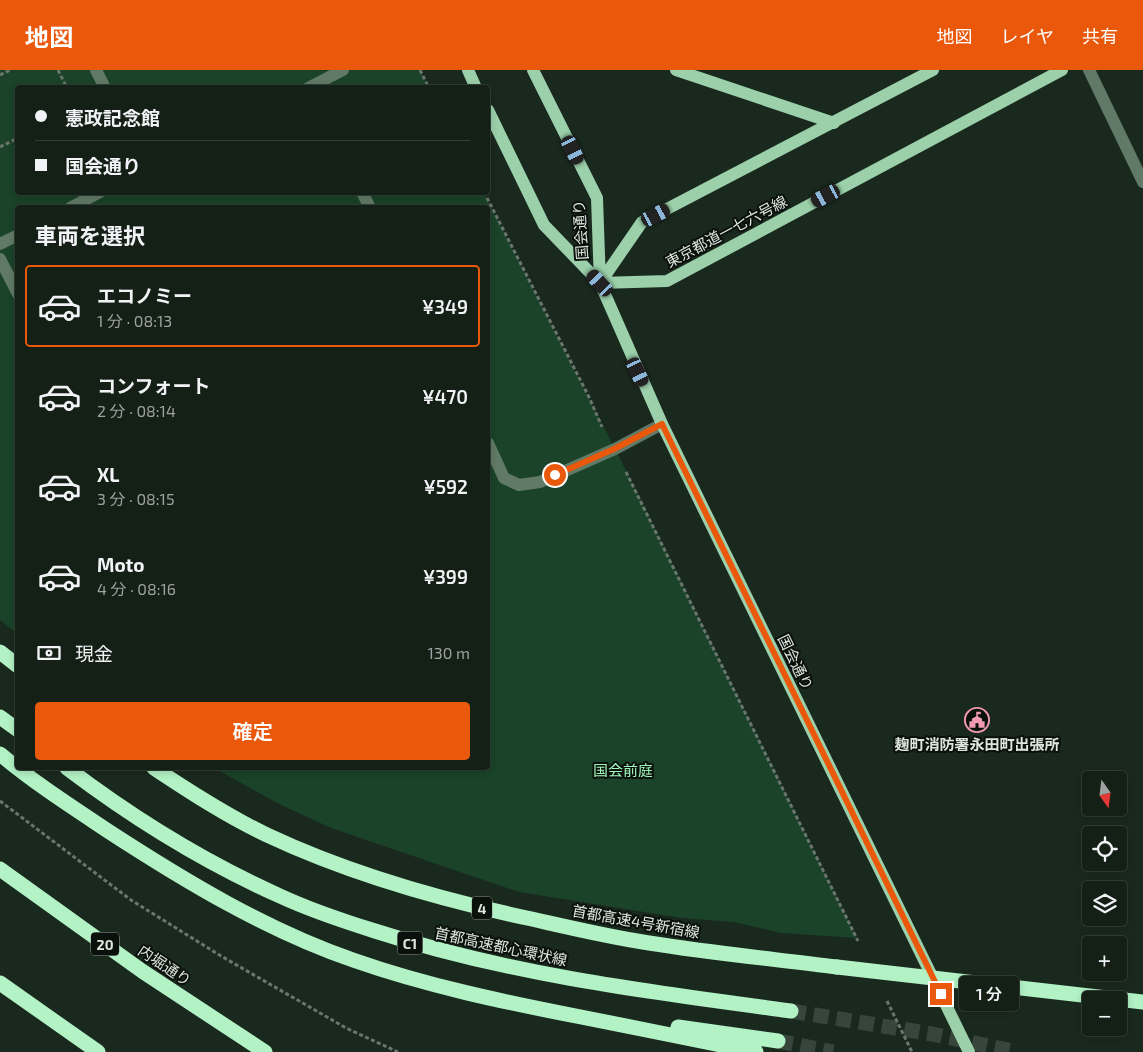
<!DOCTYPE html>
<html lang="ja">
<head>
<meta charset="utf-8">
<style>
  :root { --surface:#141f16; --page:#1d271f; --text:#f1f3f6; --muted:#9da2a1; --line:#333d35; --accent:#ea580c }
  body { margin:0; font-family:"Exo 2","Noto Sans JP",sans-serif; background:var(--page); color:var(--text); height:100vh; display:flex; flex-direction:column; font-size:19px; white-space:nowrap }
  * { box-sizing:border-box; margin:0 }
  p { font-size:16px; color:var(--muted) }
  .icon { flex:none; width:28px; height:28px; fill:none; stroke:currentColor; stroke-width:2; stroke-linecap:round; stroke-linejoin:round }
  .map { position:relative; flex:1; overflow:hidden }
  .details { position:absolute; left:15px; top:135px; width:475px; height:565px; display:flex; flex-direction:column; background:var(--surface); border-radius:5px; box-shadow:0 2px 8px #0003,0 0 0 1px var(--line) }
  .details>* { flex:none }
  .guide { position:absolute; left:15px; top:15px; width:475px; height:110px; border-radius:5px; box-shadow:0 2px 8px #0003,0 0 0 1px var(--line); display:grid; align-content:center; height:110px; padding:0 20px; background:var(--surface) }
  .needle { width:32px; rotate:166deg }
  .controls { position:absolute; left:1082px; top:701px; display:grid; gap:10px }
  .controls a { display:grid; place-items:center; width:45px; height:45px; border-radius:5px; background:var(--surface); box-shadow:0 2px 8px #0003,0 0 0 1px var(--line); font-size:25px }
  .end { position:absolute; width:22px; height:22px; margin:-11px; border:6px solid #ea580c; background:#fff; box-shadow:0 0 0 2px #fff }
  .from { border-radius:50% }
  .bubble { position:absolute; height:35px; border-radius:5px; background:var(--surface); box-shadow:0 2px 8px #0003,0 0 0 1px var(--line); font-size:16px; font-weight:600; line-height:35px; text-align:center }
  .car { position:absolute; width:15px; height:30px; margin:-15px -8px; border-radius:6px; box-shadow:0 0 4px 1px #0007; background:linear-gradient(#222 24%,#8ab4d8 0 40%,#222 0 76%,#8ab4d8 0 86%,#222 0) }
  .guide b { display:flex; align-items:center; gap:18px; height:48px; font-size:19px }
  .guide b+b { border-top:1px solid var(--line) }
  .guide i { width:12px; height:12px; background:var(--text) }
  ul { padding:0; list-style:none }
  li { display:flex; align-items:center; gap:15px; height:82px; margin:0 10px 8px; padding:0 10px; border:2px solid transparent; border-radius:5px }
  li div { flex:1 }
  li b { display:block; font-size:19px }
  li em { font-style:normal; font-weight:600 }
  li.selected { border-color:var(--accent) }
  li>.icon { width:45px; height:45px; stroke-width:1.5 }
  h2 { padding:0 20px; font-size:22px; line-height:60px }
  .pay { display:flex; align-items:center; gap:12px; height:55px; padding:0 20px; font-size:19px }
  .pay p { margin-inline-start:auto }
  .cta { display:flex; gap:10px; margin-top:auto; padding:10px 20px }
  .cta a { flex:1; height:58px; border-radius:5px; background:var(--accent); color:#fff; font-size:20px; font-weight:600; line-height:58px; text-align:center }
  header { display:flex; align-items:center; gap:30px; box-sizing:border-box; height:70px; padding:0 25px; background:var(--accent); color:#fff }
  header strong { font-size:24px }
  nav { display:flex; gap:28px; margin-inline-start:auto; font-size:18px }
  .map>svg:first-child { display:block }
  .green { fill:#1a4329 }
  .lines { fill:none; stroke-linecap:round; stroke-linejoin:round }
  .highway-tunnel { stroke:#37453b; stroke-width:15; stroke-dasharray:15 8; stroke-linecap:butt }
  .path { stroke:#6a766d; stroke-width:3; stroke-dasharray:4 2.5; stroke-linecap:butt }
  .minor { stroke:#617a67; stroke-width:12 }
  .major { stroke:#9bd0aa; stroke-width:12 }
  .highway { stroke:#b2f2c4; stroke-width:15 }
  .highway-bridge { stroke:#b2f2c4; stroke-width:15 }
  .route { stroke:#ea580c; stroke-width:6 }
  .labels { text-anchor:middle; dominant-baseline:central; stroke-width:4; stroke-linejoin:round; paint-order:stroke }
  .shield { fill:#0a100b; stroke:#9da59f; stroke-width:1 }
  .shield-label { font-size:14px; font-weight:bold; fill:#dce5de }
  .street-label { font-size:15px; fill:#dce5de; stroke:#0a100b }
  .poi-label { font-size:15px; font-weight:bold; fill:#dce5de; stroke:#0a100b }
  .park-label { font-size:15px; fill:#9ef6b9; stroke:#0a100b }
</style>
</head>
<body>
<header>
<strong>地図</strong>
<nav><a>地図</a><a>レイヤ</a><a>共有</a></nav>
</header>
<div class="map">
<svg width="1143" height="982" viewBox="0 0 1143 982">
  <rect width="100%" height="100%" fill="#1a291e"/>
  <path class="green" d="M0 0H420L429 17 18 18V122L484 123 637 422 857 868 781 863 734 852 682 848 519 822 331 758 279 734 214 698H488V138H18L17 564 0 550Z"/>
  <g class="lines">
    <path class="highway-tunnel" d="M791 941 932 964 1017 982
      M778 971 833 982"/>
    <path class="path" d="M58 0 67 18
      M420 0 429 18
      M0 5 10 0
      M0 77 18 68
      M484 122 589 327 602 357
      M626 402 858 871
      M0 731 131 830 221 886 346 958 398 982
      M887 931 912 982"/>
    <path class="minor" d="M96 0 105 18
      M1089 0 1143 112
      M308 18 343 0
      M362 122 370 138
      M70 138 100 122
      M0 174 18 165
      M0 189 18 224
      M488 373 504 408 519 415 540 412 615 379 662 354"/>
    <path class="major" d="M468 0 476 18
      M533 0 597 128 600 213
      M676 0 834 53
      M488 40 544 155 600 213 662 354 969 982
      M600 213 667 211 1062 0
      M600 213 642 152 933 0"/>
    <path class="highway" d="M0 582 18 596
      M0 647 18 660
      M0 684C33 712 72 737 108 761 185 811 266 860 353 890 427 916 504 932 581 947 639 959 698 970 756 982
      M67 698C133 748 204 792 280 826 310 840 343 851 375 861 511 905 650 922 791 941
      M154 698C190 722 227 746 267 765 350 804 438 829 527 848 567 857 608 867 649 873 711 883 774 889 837 897
      M0 799 142 901 265 982
      M0 913 98 982
      M678 957 778 971"/>
    <path class="highway-bridge" d="M837 897 1143 932"/>
  </g>
  <g class="lines">
    <path class="route" d="M555 405 614 379 662 354 941 924"/>
  </g>
  <defs>
    <symbol id="civic-ring" viewBox="-11 -11 22 22"><circle r="9.5" fill="#0a100b" stroke="#f19ab1" stroke-width="1.5"/><path d="M-.6-6.5H3V-4.5H.6V-3L4-1V1h2V6H-6V1h2V-1L-.6-3ZM-1.2 2.5V6h2.4V2.5Z" fill="#f19ab1"/></symbol>
  </defs>
  <g fill-rule="evenodd">
    <use href="#civic-ring" x="963" y="636" width="28" height="28"/>
  </g>
  <g class="labels">
    <g class="shield">
      <rect x="472" y="826.5" width="20" height="23" rx="4"/>
      <rect x="397.5" y="861.5" width="25" height="23" rx="4"/>
      <rect x="91" y="862.5" width="28" height="23" rx="4"/>
    </g>
    <g class="shield-label">
      <text x="482" y="838">4</text>
      <text x="410" y="873">C1</text>
      <text x="105" y="874">20</text>
    </g>
    <g class="street-label">
      <text transform="translate(580 160) rotate(-94)">国会通り</text>
      <text transform="translate(726 161) rotate(-28)">東京都道一七六号線</text>
      <text transform="translate(796 592) rotate(64)">国会通り</text>
      <text transform="translate(636 851) rotate(10)">首都高速4号新宿線</text>
      <text transform="translate(501 876) rotate(12)">首都高速都心環状線</text>
      <text transform="translate(165 895) rotate(34)">内堀通り</text>
    </g>
    <g class="poi-label">
      <text x="977" y="674">麹町消防署永田町出張所</text>
    </g>
    <g class="park-label">
      <text x="623" y="700">国会前庭</text>
    </g>
  </g>
</svg>
<div class="controls">
<a><svg class="needle" viewBox="-14 -14 28 28"><path d="M0-13l5 13h-10z" fill="#e53935"/><path d="M0 13l5-13h-10z" fill="#9da2a1"/></svg></a>
<a><svg class="icon" aria-label="locate" viewBox="0 0 24 24"><circle cx="12" cy="12" r="6"/><path d="M12 2v4M12 18v4M2 12h4M18 12h4"/></svg></a>
<a><svg class="icon" aria-label="layers" viewBox="0 0 24 24"><path d="M12 4l9 5-9 5-9-5zM3 14l9 5 9-5"/></svg></a>
<a>+</a>
<a>−</a>
</div>
<i class="end from" style="left:555px;top:405px"></i>
<i class="end" style="left:941px;top:924px"></i>
<div class="bubble" style="left:959px;top:906px;width:60px">1 分</div>
<i class="car" style="left:573px;top:80px;rotate:153deg"></i>
<i class="car" style="left:826px;top:126px;rotate:242deg"></i>
<i class="car" style="left:656px;top:145px;rotate:62deg"></i>
<i class="car" style="left:600px;top:213px;rotate:317deg"></i>
<i class="car" style="left:638px;top:302px;rotate:155deg"></i>
<div class="guide">
<b><i class="from"></i>憲政記念館</b>
<b><i></i>国会通り</b>
</div>
<section class="details">
<h2>車両を選択</h2>
<ul>
<li class="selected"><svg class="icon" aria-label="car" viewBox="0 0 24 24"><path d="M5 17H2v-5l4-1 3-4h7l3 4 3 1v5h-3M9 17h6M6 11h13"/><circle cx="7" cy="17" r="2"/><circle cx="17" cy="17" r="2"/></svg><div><b>エコノミー</b><p>1 分 · 08:13</p></div><em>¥349</em></li>
<li><svg class="icon" aria-label="car" viewBox="0 0 24 24"><path d="M5 17H2v-5l4-1 3-4h7l3 4 3 1v5h-3M9 17h6M6 11h13"/><circle cx="7" cy="17" r="2"/><circle cx="17" cy="17" r="2"/></svg><div><b>コンフォート</b><p>2 分 · 08:14</p></div><em>¥470</em></li>
<li><svg class="icon" aria-label="car" viewBox="0 0 24 24"><path d="M5 17H2v-5l4-1 3-4h7l3 4 3 1v5h-3M9 17h6M6 11h13"/><circle cx="7" cy="17" r="2"/><circle cx="17" cy="17" r="2"/></svg><div><b>XL</b><p>3 分 · 08:15</p></div><em>¥592</em></li>
<li><svg class="icon" aria-label="car" viewBox="0 0 24 24"><path d="M5 17H2v-5l4-1 3-4h7l3 4 3 1v5h-3M9 17h6M6 11h13"/><circle cx="7" cy="17" r="2"/><circle cx="17" cy="17" r="2"/></svg><div><b>Moto</b><p>4 分 · 08:16</p></div><em>¥399</em></li>
</ul>
<div class="pay"><svg class="icon" aria-label="cash" viewBox="0 0 24 24"><path d="M3 7h18v10H3z"/><circle cx="12" cy="12" r="2"/></svg>現金<p>130 m</p></div>
<div class="cta"><a>確定</a></div>
</section>
</div>
</body>
</html>
